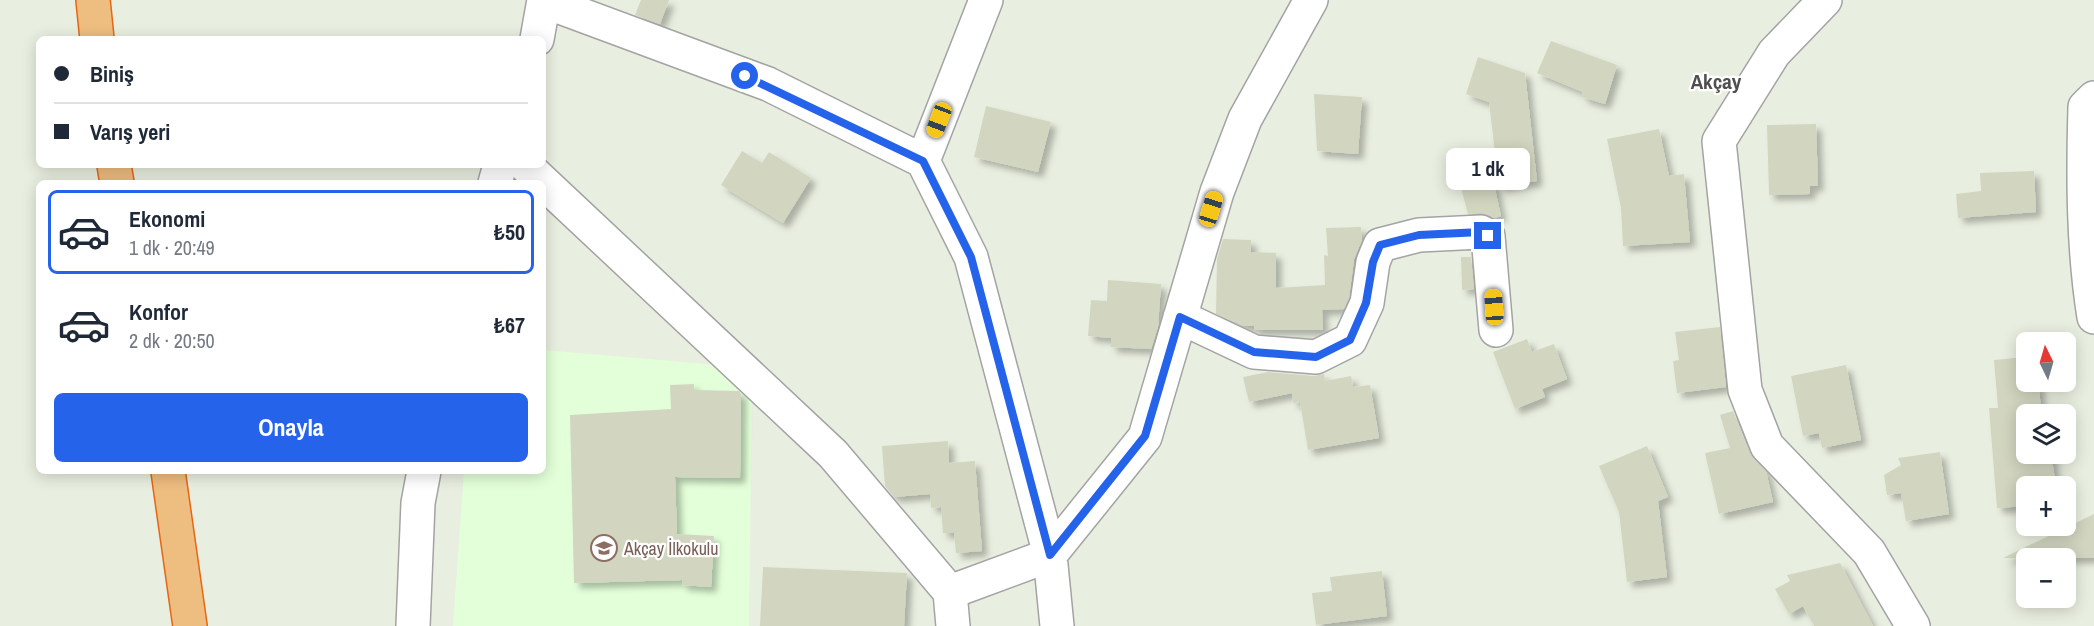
<!DOCTYPE html>
<html lang="tr">
<head>
<meta charset="utf-8">
<style>
  :root { --surface:#fff; --page:#f6f6f7; --text:#1f2937; --muted:#747a83; --line:#e0e1e3; --accent:#2563eb }
  body { margin:0; font-family:"Archivo Narrow",sans-serif; background:var(--page); color:var(--text); height:100vh; display:flex; flex-direction:column; font-size:22px; white-space:nowrap }
  * { box-sizing:border-box; margin:0 }
  p { font-size:20px; color:var(--muted) }
  .icon { flex:none; width:33px; height:33px; fill:none; stroke:currentColor; stroke-width:2; stroke-linecap:round; stroke-linejoin:round }
  .map { position:relative; flex:1; overflow:hidden }
  .sheet { position:absolute; left:36px; top:180px; width:510px; height:294px; display:flex; flex-direction:column; background:var(--surface); border-radius:9px; box-shadow:0 3px 15px #0003 }
  .sheet>* { flex:none }
  .top-card { position:absolute; left:36px; top:36px; width:510px; height:132px; border-radius:9px; box-shadow:0 3px 15px #0003; display:grid; align-content:center; height:132px; padding:0 18px; background:var(--surface) }
  .needle { width:39px; rotate:355deg }
  .buttons { position:absolute; left:2016px; top:332px; display:grid; gap:12px }
  .buttons a { display:grid; place-items:center; width:60px; height:60px; border-radius:9px; background:var(--surface); box-shadow:0 3px 15px #0003; font-size:30px }
  .end { position:absolute; width:27px; height:27px; margin:-14px; border:8px solid #2563eb; background:#fff; box-shadow:0 0 0 3px #fff }
  .from { border-radius:50% }
  .bubble { position:absolute; height:42px; border-radius:9px; background:var(--surface); box-shadow:0 3px 15px #0003; font-size:20px; font-weight:700; line-height:42px; text-align:center }
  .car { position:absolute; width:18px; height:36px; margin:-18px -9px; border-radius:8px; box-shadow:0 0 4px 2px #0007; background:linear-gradient(#f5c518 24%,#345 0 40%,#f5c518 0 76%,#345 0 86%,#f5c518 0) }
  .top-card b { display:flex; align-items:center; gap:21px; height:57px; font-size:22px }
  .top-card b+b { border-top:2px solid var(--line) }
  .top-card i { width:15px; height:15px; background:var(--text) }
  ul { padding:10px 0 0; list-style:none }
  li { display:flex; align-items:center; gap:18px; height:84px; margin:0 12px 9px; padding:0 6px; border:3px solid transparent; border-radius:9px }
  li div { flex:1 }
  li b { display:block; font-size:22px }
  li em { font-style:normal; font-weight:700 }
  li.on { border-color:var(--accent) }
  li>.icon { width:54px; height:54px; stroke-width:1.5 }
  .cta { display:flex; gap:12px; margin-top:auto; padding:12px 18px }
  .cta a { flex:1; height:69px; border-radius:9px; background:var(--accent); color:#fff; font-size:24px; font-weight:700; line-height:69px; text-align:center }
  .map>svg:first-child { display:block }
  .education { fill:#e3ffd9 }
  .building { fill:#d2d6c0; filter:url(#shadow) }
  .lines { fill:none; stroke-linecap:round; stroke-linejoin:round }
  .minor-casing { stroke:#a3a3a3; stroke-width:36 }
  .tertiary-casing { stroke:#a3a3a3; stroke-width:36 }
  .motorway-casing { stroke:#e66713; stroke-width:36 }
  .minor { stroke:#fff; stroke-width:33 }
  .tertiary { stroke:#fff; stroke-width:33 }
  .motorway { stroke:#eebd80; stroke-width:33 }
  .route { stroke:#2563eb; stroke-width:8 }
  .labels { text-anchor:middle; dominant-baseline:central; stroke-width:4.5; stroke-linejoin:round; paint-order:stroke }
  .education-label { font-size:18px; fill:#785e54; stroke:#fff; text-anchor:start }
  .quarter-label { font-size:21px; font-weight:bold; fill:#4f4f4f; stroke:#fff }
</style>
</head>
<body>
<div class="map">
<svg width="2094" height="626" viewBox="0 0 2094 626">
  <defs>
    <filter id="shadow"><feDropShadow dx="5.5" dy="5.5" stdDeviation="3" flood-color="#0004"/></filter>
  </defs>
  <rect width="100%" height="100%" fill="#e9efe0"/>
  <path class="education" d="M543 350 752 368 749 626H453L464 471H543Z"/>
  <path class="building" d="M641 0H669L660 24 635 15Z
    M1551 41 1617 65 1605 104 1582 97 1583 92 1537 73Z
    M1478 57 1525 73 1537 181 1499 186 1489 102 1466 94Z
    M1314 94 1362 97 1358 154 1317 151Z
    M986 106 1051 122 1038 172 974 157Z
    M1816 124 1818 186H1810V194L1769 195 1767 125Z
    M1659 129 1669 176 1684 174 1690 242 1623 246 1621 208 1607 139Z
    M742 151 762 163 769 152 811 178 783 223 721 185Z
    M2034 171 2036 212 1958 218 1956 194 1981 191 1980 173Z
    M1493 180 1501 216 1494 218 1481 213 1468 214 1461 188Z
    M1361 227 1362 240 1354 259 1349 298 1344 309 1322 310 1323 330H1254V326H1244L1216 314 1217 259 1223 239 1251 240V252L1276 253V288L1325 285 1324 255 1328 256 1326 228Z
    M1461 257H1471L1474 289 1462 290Z
    M1108 280 1161 284 1158 327 1151 349 1111 347V338L1088 336 1091 300 1107 301Z
    M1720 327 1726 387 1677 393 1673 361 1679 360 1675 332Z
    M1527 339 1532 352 1554 344 1567 379 1542 389 1545 397 1515 409 1493 352Z
    M2026 357V384L2039 383 2041 414H2026V453H2051L2056 486H2026V506L1997 508 1989 408H1998L1994 360Z
    M1846 365 1861 440 1822 448 1819 433 1803 436 1791 376Z
    M1268 372 1314 376 1324 374 1325 381 1351 376 1353 387 1370 385 1379 438 1308 450 1300 402 1293 403 1292 393 1249 402 1243 377Z
    M694 384V390L739 391 741 394 740 478 675 477 677 534 714 536 711 587 682 585V580L574 583 570 415 671 409 670 385Z
    M1733 411 1750 453 1766 471 1773 502 1719 514 1705 453 1730 448 1720 415Z
    M948 441 949 463 975 461 982 551 956 553 954 533H943L941 507 931 508 930 494 894 497 885 486 882 446Z
    M1647 446 1668 497 1658 501 1667 577 1627 582 1619 512 1599 466Z
    M1940 452 1949 514 1906 521 1901 493 1887 495 1884 475 1901 465 1898 458Z
    M2094 514V558H2003Z
    M1840 563 1873 626H1814L1803 606 1789 614 1775 589 1790 581 1787 575Z
    M763 567 907 573 904 626H760Z
    M1382 571 1387 616 1316 625 1312 593 1332 591 1330 577Z"/>
  <g class="lines">
    <defs>
      <path id="minor" d="M1825 0 1774 53 1719 141 1745 390 1767 446 1869 552 1913 626
        M544 1 768 84 923 161 971 257 1050 555 1145 437 1217 192 1245 119 1311 0
        M537 39 544 0
        M2094 98 2085 107C2083 177 2083 248 2094 317
        M923 161 986 0
        M495 183 500 165
        M1180 317 1254 352 1316 357 1350 340 1367 303 1373 262 1380 245 1419 235 1481 232 1488 236 1496 330
        M1050 555 1057 626
        M413 626 418 503 424 471"/>
      <path id="tertiary" d="M525 165 833 454 950 592 953 626
        M950 592 1050 555"/>
      <path id="motorway" d="M93 0 97 39
        M114 165 117 183
        M168 471 190 626"/>
    </defs>
    <use href="#minor" class="minor-casing"/>
    <use href="#tertiary" class="tertiary-casing"/>
    <use href="#motorway" class="motorway-casing"/>
    <use href="#minor" class="minor"/>
    <use href="#tertiary" class="tertiary"/>
    <use href="#motorway" class="motorway"/>
  </g>
  <g class="lines">
    <path class="route" d="M745 76 923 161 971 257 1050 555 1145 436 1180 317 1254 352 1316 357 1350 340 1366 303 1373 262 1380 245 1419 235 1481 232 1488 236"/>
  </g>
  <defs>
    <symbol id="school-ring" viewBox="-11 -11 22 22"><circle r="9.5" fill="#fff" stroke="#8d6e63" stroke-width="1.5"/><path d="M0-5L7-2L0 1L-7-2ZM-4 1L0 2.5L4 1V4Q0 6-4 4Z" fill="#8d6e63"/></symbol>
  </defs>
  <g fill-rule="evenodd">
    <use href="#school-ring" x="589" y="533" width="30" height="30"/>
  </g>
  <g class="labels">
    <g class="education-label">
      <text x="624" y="548">Akçay İlkokulu</text>
    </g>
    <g class="quarter-label">
      <text x="1716" y="81">Akçay</text>
    </g>
  </g>
</svg>
<div class="buttons">
<a><svg class="needle" viewBox="-14 -14 28 28"><path d="M0-13l5 13h-10z" fill="#e53935"/><path d="M0 13l5-13h-10z" fill="#747a83"/></svg></a>
<a><svg class="icon" aria-label="layers" viewBox="0 0 24 24"><path d="M12 4l9 5-9 5-9-5zM3 14l9 5 9-5"/></svg></a>
<a>+</a>
<a>−</a>
</div>
<i class="end from" style="left:745px;top:76px"></i>
<i class="end" style="left:1488px;top:236px"></i>
<div class="bubble" style="left:1446px;top:148px;width:84px">1 dk</div>
<i class="car" style="left:939px;top:120px;rotate:201deg"></i>
<i class="car" style="left:1211px;top:209px;rotate:17deg"></i>
<i class="car" style="left:1494px;top:307px;rotate:356deg"></i>
<div class="top-card">
<b><i class="from"></i>Biniş</b>
<b><i></i>Varış yeri</b>
</div>
<section class="sheet">
<ul>
<li class="on"><svg class="icon" aria-label="car" viewBox="0 0 24 24"><path d="M5 17H2v-5l4-1 3-4h7l3 4 3 1v5h-3M9 17h6M6 11h13"/><circle cx="7" cy="17" r="2"/><circle cx="17" cy="17" r="2"/></svg><div><b>Ekonomi</b><p>1 dk · 20:49</p></div><em>₺50</em></li>
<li><svg class="icon" aria-label="car" viewBox="0 0 24 24"><path d="M5 17H2v-5l4-1 3-4h7l3 4 3 1v5h-3M9 17h6M6 11h13"/><circle cx="7" cy="17" r="2"/><circle cx="17" cy="17" r="2"/></svg><div><b>Konfor</b><p>2 dk · 20:50</p></div><em>₺67</em></li>
</ul>
<div class="cta"><a>Onayla</a></div>
</section>
</div>
</body>
</html>
